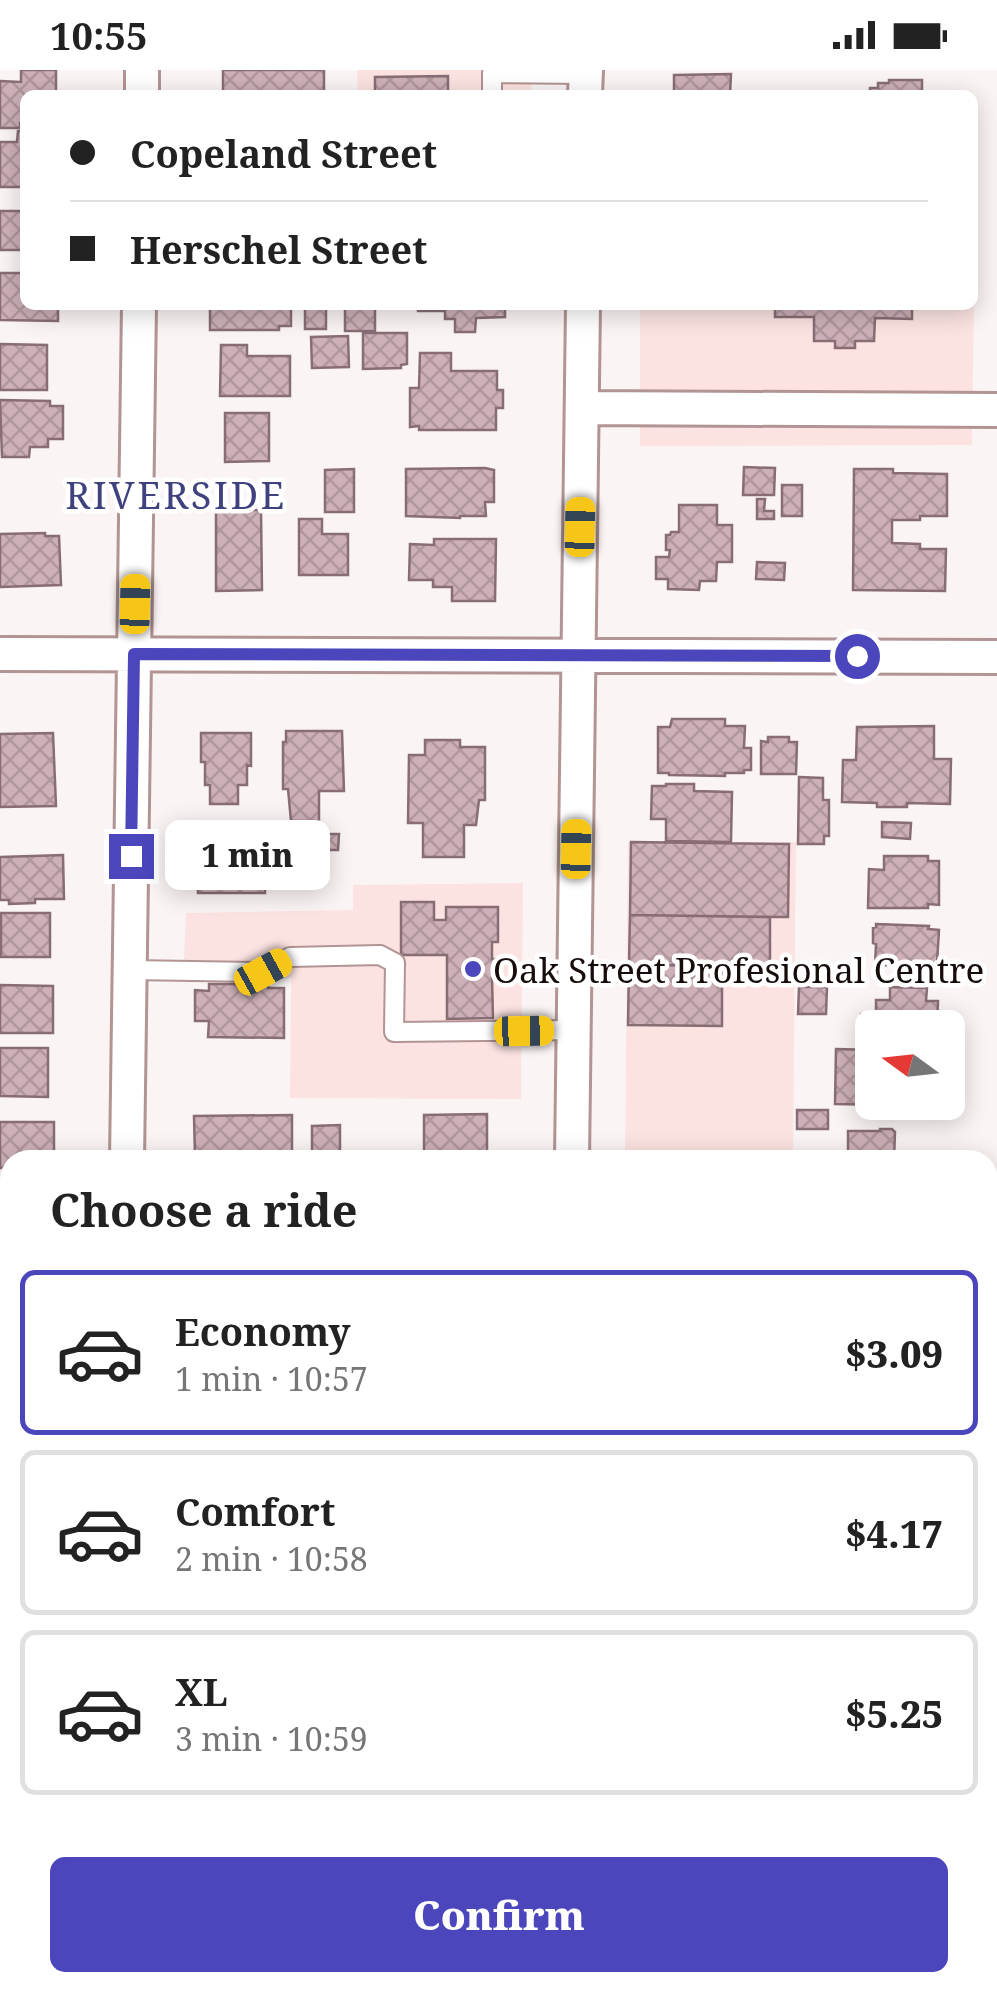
<!DOCTYPE html>
<html lang="en">
<head>
<meta charset="utf-8">
<style>
  :root { --surface:#fff; --page:#f6f6f6; --text:#222; --muted:#767676; --line:#e0e0e0; --accent:#4b46bc }
  body { margin:0; font-family:"Noto Serif",serif; background:var(--page); color:var(--text); height:100vh; display:flex; flex-direction:column; font-size:38px; white-space:nowrap }
  * { box-sizing:border-box; margin:0 }
  p { font-size:32px; color:var(--muted) }
  .icon { flex:none; width:55px; height:55px; fill:none; stroke:currentColor; stroke-width:2; stroke-linecap:round; stroke-linejoin:round }
  .map { position:relative; flex:1; overflow:hidden }
  .side { position:absolute; left:0px; top:1080px; width:998px; height:842px; display:flex; flex-direction:column; background:var(--surface); border-radius:30px 30px 0 0; box-shadow:0 5px 25px #0003 }
  .side>* { flex:none }
  .hud { position:absolute; left:20px; top:20px; width:958px; height:220px; border-radius:15px; box-shadow:0 5px 25px #0003; display:grid; align-content:center; height:220px; padding:0 50px; background:var(--surface) }
  .needle { width:65px; rotate:285deg }
  .controls { position:absolute; left:855px; top:940px; display:grid; gap:20px }
  .controls a { display:grid; place-items:center; width:110px; height:110px; border-radius:15px; background:var(--surface); box-shadow:0 5px 25px #0003; font-size:50px }
  .end { position:absolute; width:45px; height:45px; margin:-22px; border:12px solid #4b46bc; background:#fff; box-shadow:0 0 0 5px #fff }
  .from { border-radius:50% }
  .bubble { position:absolute; height:70px; border-radius:15px; background:var(--surface); box-shadow:0 5px 25px #0003; font-size:32px; font-weight:800; line-height:70px; text-align:center }
  .car { position:absolute; width:30px; height:60px; margin:-30px -15px; border-radius:12px; box-shadow:0 0 8px 2px #0007; background:linear-gradient(#f5c518 24%,#345 0 40%,#f5c518 0 76%,#345 0 86%,#f5c518 0) }
  .hud b { display:flex; align-items:center; gap:35px; height:95px; font-size:38px }
  .hud b+b { border-top:2px solid var(--line) }
  .hud i { width:25px; height:25px; background:var(--text) }
  ul { padding:0; list-style:none }
  li { display:flex; align-items:center; gap:30px; height:165px; margin:0 20px 15px; padding:0 30px; border:5px solid var(--line); border-radius:15px }
  li div { flex:1 }
  li b { display:block; font-size:38px }
  li em { font-style:normal; font-weight:800 }
  li.current { border-color:var(--accent) }
  li>.icon { width:90px; height:90px; stroke-width:1.5 }
  h2 { padding:0 50px; font-size:45px; line-height:120px }
  .cta { display:flex; gap:20px; margin-top:auto; padding:20px 50px }
  .cta a { flex:1; height:115px; border-radius:15px; background:var(--accent); color:#fff; font-size:40px; font-weight:800; line-height:115px; text-align:center }
  .status { display:flex; justify-content:space-between; align-items:center; height:70px; padding:0 50px; background:var(--surface); direction:ltr }
  .status svg { height:28px; fill:currentColor }
  .map>svg:first-child { display:block }
  .built { fill:#fce3e2 }
  .building { fill:url(#building-cross-hatch); stroke:#886d75; stroke-width:2.5 }
  .lines { fill:none; stroke-linecap:round; stroke-linejoin:round }
  .service-casing { stroke:#b19493; stroke-width:22 }
  .minor-casing { stroke:#b19493; stroke-width:38 }
  .service { stroke:#fff; stroke-width:18 }
  .minor { stroke:#fff; stroke-width:32 }
  .route { stroke:#4b46bc; stroke-width:12 }
  .poi-dot { fill:#4b46bc; stroke:#fff; stroke-width:4 }
  .labels { text-anchor:middle; dominant-baseline:central; stroke-width:9; stroke-linejoin:round; paint-order:stroke }
  .poi-label { font-size:35px; fill:#160c0b; stroke:#fff; text-anchor:start }
  .neighbourhood-label { font-size:38px; letter-spacing:2.5px; fill:#3f427e; stroke:#fff }
</style>
</head>
<body>
<div class="status"><b>10:55</b><svg viewBox="0 0 49 12"><path d="M0 12V9h3v3zM5 12V6h3v6zM10 12V3h3v9zM15 12V0h3v12zM26 1h20v11H26zM47 4h2v5h-2z"/></svg></div>
<div class="map">
<svg width="997" height="1921" viewBox="0 0 997 1921">
  <defs>
    <pattern id="building-cross-hatch" width="8" height="8" patternUnits="userSpaceOnUse" patternTransform="scale(2.5)"><rect width="8" height="8" fill="#ceb0b8"/><path d="M0 0l8 8M0 8l8-8" fill="none" stroke="#b0969d"/></pattern>
  </defs>
  <rect width="100%" height="100%" fill="#fbf4f4"/>
  <path class="built" d="M357 0H532L531 25H358Z
    M972 89H976L972 375 640 376V235H972Z
    M628 772H796L793 1090H625Z
    M523 813 521 1029 290 1028 291 908 183 910 186 843 353 840V815Z"/>
  <path class="building" d="M21 0H56V25H25V53H20V58H0V11L21 12Z
    M223 0H324V25L223 24Z
    M731 4 730 25H674V5Z
    M448 6V25H375V7Z
    M889 10H922V25H870V18H878V13H889Z
    M18 61H25V117H0V72H17Z
    M0 141H25V180H0Z
    M0 203H23L25 235H58V251L0 250Z
    M210 235H291V256H279V260H210Z
    M305 235H326V259H305Z
    M345 235H375V261H345Z
    M418 235H505V247L476 248 475 262H455V249H445V241H418Z
    M775 235H912V249L875 248 874 271H855V278H835V271H814V247H775Z
    M363 263H407V294L401 295V298L363 299Z
    M348 266 349 297 312 298 311 267Z
    M0 274 47 275V320H0Z
    M221 275H247V286H290V326H220Z
    M420 283H451V301H497V320H503V338H496V360H419V356L410 357V318H419Z
    M0 330 50 331V336H63V369H48V377H30L29 387H2Z
    M225 343H269V391L225 392Z
    M744 397 775 398 774 425H743Z
    M485 398 494 400V432H485L486 446H460V448L406 446V399Z
    M354 399V442H325V400Z
    M854 399H893V403L947 404V446H920V450H892V473L920 474V479H946L945 521 853 520Z
    M782 415H802V446H782Z
    M757 429H765L764 441H774V449H757Z
    M679 435H717V455H732V492H717L716 511H700L699 520 668 519V509H656V487H669L670 480H666V465H670L671 462H679Z
    M216 440H261L262 520 216 521Z
    M299 449H322V464H348V505H299Z
    M45 463V466H59L61 515 0 517V464Z
    M434 469H496L495 531H452V517H433V510H409L410 474 434 475Z
    M757 492 785 493 784 510 756 509Z
    M672 649H725V656H745L744 678H751V700H744V703H725V706L669 705V703H658V657H670Z
    M934 656V689H951L950 734 907 733V737H877V733L842 732 843 690H856L857 657Z
    M286 661H342L344 721H319V751H291L288 719H283V672H286Z
    M53 663 56 736 0 737V664Z
    M201 663H251V696L247 695V715H238V734H210V715H205V692H201Z
    M768 667H789V672H797L796 704H761V671L768 672Z
    M425 670H460V677H485V730H479L476 755H464V787H423V753H408L409 685H425Z
    M799 707 823 708V730H829V766H824V774H798Z
    M666 714H694V721L732 722 731 772 666 771V749H651L652 716H666Z
    M882 752 911 753 910 769 882 767Z
    M247 756H263V769H247Z
    M315 764H339L338 780H316Z
    M631 772 789 774 788 847 630 845Z
    M197 778H264V795L269 794V811H265V823H198Z
    M63 785 64 829H35V833L9 834V830H0V787Z
    M284 785H312V813H284Z
    M884 786H928V791H939V835L928 834V838H868L869 799 884 800Z
    M401 832H434V850H446V837H498V872H492V889H499V908H492L493 948 447 949V885H401Z
    M1 843H50V887H1Z
    M630 845 770 847V896L629 895Z
    M876 854 929 856 928 859 939 860 937 893 927 892V896L875 895 876 874 873 873V858L876 857Z
    M629 895H722V956L628 955Z
    M209 914H268V918H284V968L208 967 209 951H195V920L209 921Z
    M0 915 53 916V963H0Z
    M799 917H827L826 944H798Z
    M890 917 927 918 926 931H938L937 958H872V965H860L861 944 876 945V930H890Z
    M0 978H48V1027L0 1026Z
    M836 979 872 980V1032H939V1036L835 1034Z
    M797 1040H828V1059H797Z
    M487 1044V1090H424V1045Z
    M292 1045V1086L195 1087 194 1046Z
    M0 1052H54V1090H10V1098H0Z
    M340 1055V1090H312V1056Z
    M880 1059H892L895 1062 894 1090H848V1061H880Z
    M9 1121 10 1173H0V1134H8Z
    M0 1215H10V1304H0Z
    M5 1437H10V1523H0V1444H4Z
    M0 1554H10V1618H0Z
    M0 1639H10V1684H0Z
    M0 1697H10V1746H0Z
    M0 1764H10V1815H0Z
    M10 1824V1876H0V1825Z
    M209 1912H279V1921H209Z
    M387 1912H483V1921H387Z
    M633 1912H704L708 1913V1921H632Z
    M855 1912 922 1913 921 1921H854Z"/>
  <g class="lines">
    <defs>
      <path id="service" d="M492 25V3L585 4
        M130 900 263 902 290 887 380 885 395 893 394 962 574 960
        M988 1662H997"/>
      <path id="minor" d="M142 25V0
        M585 25 586 0
        M582 338 997 340
        M0 584 997 587
        M127 1090 139 235
        M572 1090 583 235
        M0 1364H10
        M988 1367H997
        M117 1921V1912
        M562 1921V1912"/>
    </defs>
    <use href="#service" class="service-casing"/>
    <use href="#minor" class="minor-casing"/>
    <use href="#service" class="service"/>
    <use href="#minor" class="minor"/>
  </g>
  <g class="lines">
    <path class="route" d="M131 786 134 584 857 586"/>
  </g>
  <circle class="poi-dot" cx="473" cy="899" r="10"/>
  <g class="labels">
    <g class="poi-label">
      <text x="493" y="899">Oak Street Profesional Centre</text>
    </g>
    <g class="neighbourhood-label">
      <text x="176" y="424">RIVERSIDE</text>
    </g>
  </g>
</svg>
<div class="controls">
<a><svg class="needle" viewBox="-14 -14 28 28"><path d="M0-13l5 13h-10z" fill="#e53935"/><path d="M0 13l5-13h-10z" fill="#767676"/></svg></a>
</div>
<i class="end from" style="left:857px;top:586px"></i>
<i class="end" style="left:131px;top:786px"></i>
<div class="bubble" style="left:165px;top:750px;width:165px">1 min</div>
<i class="car" style="left:580px;top:457px;rotate:1deg"></i>
<i class="car" style="left:135px;top:534px;rotate:1deg"></i>
<i class="car" style="left:576px;top:779px;rotate:1deg"></i>
<i class="car" style="left:263px;top:902px;rotate:61deg"></i>
<i class="car" style="left:524px;top:961px;rotate:89deg"></i>
<div class="hud">
<b><i class="from"></i>Copeland Street</b>
<b><i></i>Herschel Street</b>
</div>
<section class="side">
<h2>Choose a ride</h2>
<ul>
<li class="current"><svg class="icon" aria-label="car" viewBox="0 0 24 24"><path d="M5 17H2v-5l4-1 3-4h7l3 4 3 1v5h-3M9 17h6M6 11h13"/><circle cx="7" cy="17" r="2"/><circle cx="17" cy="17" r="2"/></svg><div><b>Economy</b><p>1 min · 10:57</p></div><em>$3.09</em></li>
<li><svg class="icon" aria-label="car" viewBox="0 0 24 24"><path d="M5 17H2v-5l4-1 3-4h7l3 4 3 1v5h-3M9 17h6M6 11h13"/><circle cx="7" cy="17" r="2"/><circle cx="17" cy="17" r="2"/></svg><div><b>Comfort</b><p>2 min · 10:58</p></div><em>$4.17</em></li>
<li><svg class="icon" aria-label="car" viewBox="0 0 24 24"><path d="M5 17H2v-5l4-1 3-4h7l3 4 3 1v5h-3M9 17h6M6 11h13"/><circle cx="7" cy="17" r="2"/><circle cx="17" cy="17" r="2"/></svg><div><b>XL</b><p>3 min · 10:59</p></div><em>$5.25</em></li>
</ul>
<div class="cta"><a>Confirm</a></div>
</section>
</div>
</body>
</html>
